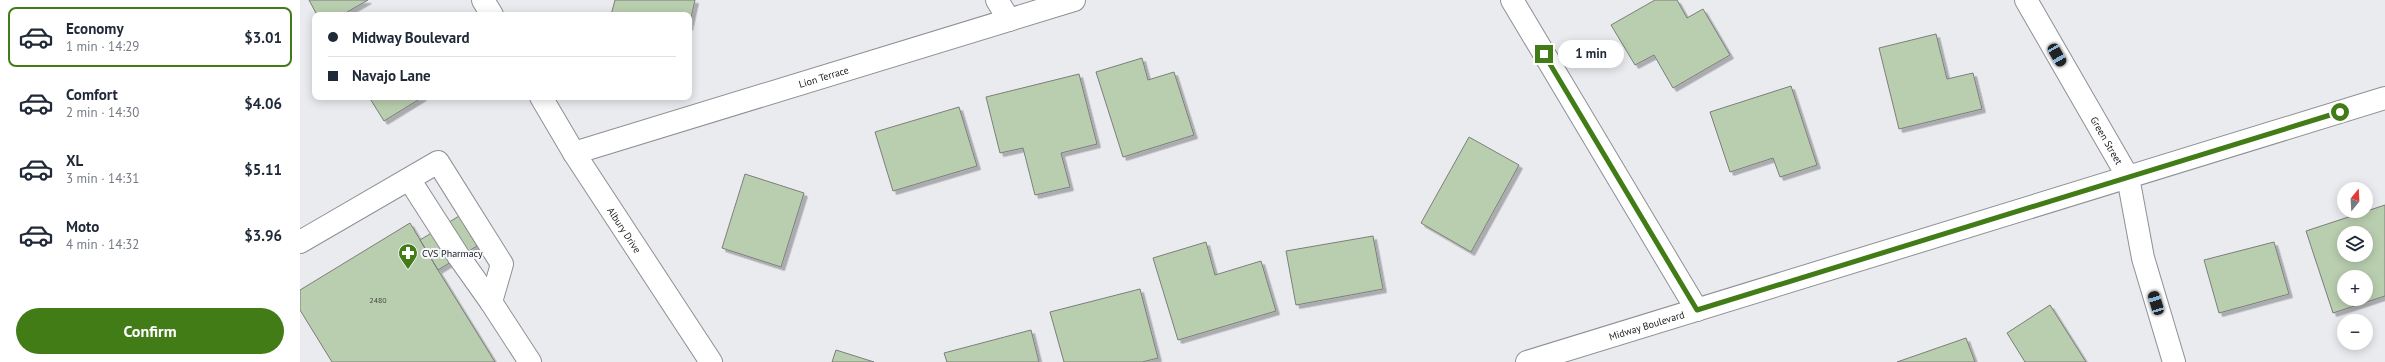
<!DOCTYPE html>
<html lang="en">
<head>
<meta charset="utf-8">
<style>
  :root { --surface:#fff; --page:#f6f6f7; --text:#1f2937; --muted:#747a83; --line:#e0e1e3; --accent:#417c17 }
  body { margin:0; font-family:"PT Sans",sans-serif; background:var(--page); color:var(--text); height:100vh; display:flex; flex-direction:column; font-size:15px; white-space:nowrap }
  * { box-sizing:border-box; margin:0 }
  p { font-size:13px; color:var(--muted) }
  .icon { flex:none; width:22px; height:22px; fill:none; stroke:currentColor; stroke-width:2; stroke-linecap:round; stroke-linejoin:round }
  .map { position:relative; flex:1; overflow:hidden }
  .panel { display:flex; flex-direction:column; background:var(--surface); width:300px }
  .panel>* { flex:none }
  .banner { position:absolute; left:12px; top:12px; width:380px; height:88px; border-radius:8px; box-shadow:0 2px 10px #0003; display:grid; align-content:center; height:88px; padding:0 16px; background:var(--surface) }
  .needle { width:26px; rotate:18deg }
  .controls { position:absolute; left:2037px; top:182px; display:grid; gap:8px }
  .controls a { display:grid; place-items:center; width:36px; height:36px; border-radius:50%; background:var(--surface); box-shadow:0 2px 10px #0003; font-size:20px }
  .end { position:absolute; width:18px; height:18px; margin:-9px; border:5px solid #417c17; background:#fff; box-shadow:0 0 0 2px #fff }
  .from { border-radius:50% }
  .bubble { position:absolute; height:28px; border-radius:14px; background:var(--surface); box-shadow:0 2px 10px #0003; font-size:13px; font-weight:700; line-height:28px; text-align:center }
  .car { position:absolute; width:12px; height:24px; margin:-12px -6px; border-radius:5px; box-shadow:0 0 3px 1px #0007; background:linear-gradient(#222 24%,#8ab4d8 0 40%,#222 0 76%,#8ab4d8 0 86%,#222 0) }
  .banner b { display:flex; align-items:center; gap:14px; height:38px; font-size:15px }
  .banner b+b { border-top:1px solid var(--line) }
  .banner i { width:10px; height:10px; background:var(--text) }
  ul { padding:7px 0 0; list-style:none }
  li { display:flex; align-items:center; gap:12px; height:60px; margin:0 8px 6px; padding:0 8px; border:2px solid transparent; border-radius:8px }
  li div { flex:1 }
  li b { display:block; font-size:15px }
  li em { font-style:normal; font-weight:700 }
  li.on { border-color:var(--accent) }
  li>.icon { width:36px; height:36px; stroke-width:1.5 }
  .action { display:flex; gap:8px; margin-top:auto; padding:8px 16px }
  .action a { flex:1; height:46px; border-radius:24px; background:var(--accent); color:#fff; font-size:16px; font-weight:700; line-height:46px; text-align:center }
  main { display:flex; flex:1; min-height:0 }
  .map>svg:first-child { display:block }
  .building { fill:#b9ceaf; stroke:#7c7e7b; fill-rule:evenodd; filter:url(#shadow) }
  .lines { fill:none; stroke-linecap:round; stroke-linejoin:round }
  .minor-casing { stroke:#8f9094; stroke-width:24 }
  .minor { stroke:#fff; stroke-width:22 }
  .route { stroke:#417c17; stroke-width:5 }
  .labels { text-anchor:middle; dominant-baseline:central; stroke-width:4; stroke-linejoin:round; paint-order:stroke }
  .number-label { font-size:8px; fill:#464c45 }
  .street-label { font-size:10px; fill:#202122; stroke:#f7f8fc }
  .poi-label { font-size:10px; fill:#202122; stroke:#f7f8fc; text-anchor:start }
</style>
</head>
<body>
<main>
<section class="panel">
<ul>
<li class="on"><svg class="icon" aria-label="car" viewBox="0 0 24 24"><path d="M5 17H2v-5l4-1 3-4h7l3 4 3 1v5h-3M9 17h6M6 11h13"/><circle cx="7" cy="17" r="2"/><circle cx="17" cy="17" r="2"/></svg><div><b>Economy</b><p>1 min · 14:29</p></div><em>$3.01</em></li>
<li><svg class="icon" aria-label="car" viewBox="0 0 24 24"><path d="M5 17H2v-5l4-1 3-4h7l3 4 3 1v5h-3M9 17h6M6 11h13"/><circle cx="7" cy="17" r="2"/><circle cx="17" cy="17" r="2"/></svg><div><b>Comfort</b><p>2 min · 14:30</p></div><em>$4.06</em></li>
<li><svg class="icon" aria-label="car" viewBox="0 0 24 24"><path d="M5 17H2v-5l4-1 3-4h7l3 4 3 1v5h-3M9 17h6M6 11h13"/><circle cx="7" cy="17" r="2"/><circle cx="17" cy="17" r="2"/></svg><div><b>XL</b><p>3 min · 14:31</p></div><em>$5.11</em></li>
<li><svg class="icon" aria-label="car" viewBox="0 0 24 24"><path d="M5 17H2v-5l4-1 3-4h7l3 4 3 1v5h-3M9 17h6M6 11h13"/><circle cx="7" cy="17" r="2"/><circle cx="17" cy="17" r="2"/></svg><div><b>Moto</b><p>4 min · 14:32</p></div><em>$3.96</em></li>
</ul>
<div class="action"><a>Confirm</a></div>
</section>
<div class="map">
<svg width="2085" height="362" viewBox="0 0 2085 362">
  <defs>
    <filter id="shadow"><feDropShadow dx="3.5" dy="3.5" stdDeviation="0" flood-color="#0004"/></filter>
  </defs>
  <rect width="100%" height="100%" fill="#e9ebef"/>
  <path class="building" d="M9 0H68L42 15H17Z
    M315 0H395L389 27V15H311Z
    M1355 0H1377L1387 18 1403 9 1430 55 1373 88 1354 55 1335 65 1311 25Z
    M1636 34 1647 79 1673 73 1682 109 1599 129 1579 48Z
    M842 58 848 80 874 72 894 135 823 157 796 72Z
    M779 74 797 144 761 153 770 187 735 195 723 148 700 153 686 97Z
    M1491 86 1517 165 1480 177 1473 158 1430 172 1410 112Z
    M69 97H123L84 121Z
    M659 107 677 166 593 191 575 132Z
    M1169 137 1219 165 1171 252 1121 223Z
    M445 174 504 193 481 267 422 248Z
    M2085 205V296L2033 313 2006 231ZM2044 233H2066V255H2044ZM2044 277H2066V299H2044Z
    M159 216 177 246 138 270 120 240Z
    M110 223 138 270 195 362H32L0 310V290Z
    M1073 236 1083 289 996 305 986 251Z
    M906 242 915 275 961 261 976 311 878 340 853 258Z
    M1974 242 1989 294 1919 313 1904 260Z
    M840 289 858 358 842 362H764L750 312Z
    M1750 305 1786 362H1725L1707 333Z
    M731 330 739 362H647L644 353Z
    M1666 338 1675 362H1597Z
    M536 350 574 362H532Z"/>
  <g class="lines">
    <defs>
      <g id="minor">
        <path d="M183 0 192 15"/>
        <path d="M697 0 709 20"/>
        <path d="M1212 0 1397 310"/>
        <path id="s1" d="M1726 0 1828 177 1843 258 1874 362"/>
        <path id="s2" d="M241 97 274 153 411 362"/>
        <path id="s3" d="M274 153 774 0"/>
        <path d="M109 179 159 257 191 302"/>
        <path d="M0 242 138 162 202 264 191 302 230 362"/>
        <path id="s4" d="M1227 362 2085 98"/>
      </g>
    </defs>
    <use href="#minor" class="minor-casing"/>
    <use href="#minor" class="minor"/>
  </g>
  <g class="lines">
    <path class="route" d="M1244 54 1397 310 2040 112"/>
  </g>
  <defs>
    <symbol id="pharmacy-pin" viewBox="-11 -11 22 30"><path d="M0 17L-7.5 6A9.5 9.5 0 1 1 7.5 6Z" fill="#417c17" stroke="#f7f8fc"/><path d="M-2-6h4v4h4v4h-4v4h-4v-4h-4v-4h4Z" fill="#fff"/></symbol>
  </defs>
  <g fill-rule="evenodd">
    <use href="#pharmacy-pin" x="97" y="242" width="22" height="30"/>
  </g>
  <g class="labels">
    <g class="number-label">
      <text x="78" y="300">2480</text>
    </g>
    <g class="street-label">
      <text stroke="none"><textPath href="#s3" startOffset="261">Lion Terrace</textPath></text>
      <text stroke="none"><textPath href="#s1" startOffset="162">Green Street</textPath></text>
      <text stroke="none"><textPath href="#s2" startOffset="157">Albury Drive</textPath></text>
      <text stroke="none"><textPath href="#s4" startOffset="125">Midway Boulevard</textPath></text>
    </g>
    <g class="poi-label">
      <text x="122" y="253">CVS Pharmacy</text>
    </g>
  </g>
</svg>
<div class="controls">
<a><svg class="needle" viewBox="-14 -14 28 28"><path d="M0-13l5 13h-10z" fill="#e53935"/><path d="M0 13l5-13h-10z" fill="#747a83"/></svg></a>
<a><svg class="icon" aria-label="layers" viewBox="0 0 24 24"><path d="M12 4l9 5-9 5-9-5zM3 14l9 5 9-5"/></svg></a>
<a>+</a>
<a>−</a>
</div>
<i class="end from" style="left:2040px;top:112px"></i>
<i class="end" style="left:1244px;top:54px"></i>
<div class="bubble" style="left:1258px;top:40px;width:66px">1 min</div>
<i class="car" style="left:1757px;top:55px;rotate:150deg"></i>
<i class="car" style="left:1856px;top:303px;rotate:343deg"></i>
<div class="banner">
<b><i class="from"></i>Midway Boulevard</b>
<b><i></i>Navajo Lane</b>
</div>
</div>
</main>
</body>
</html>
